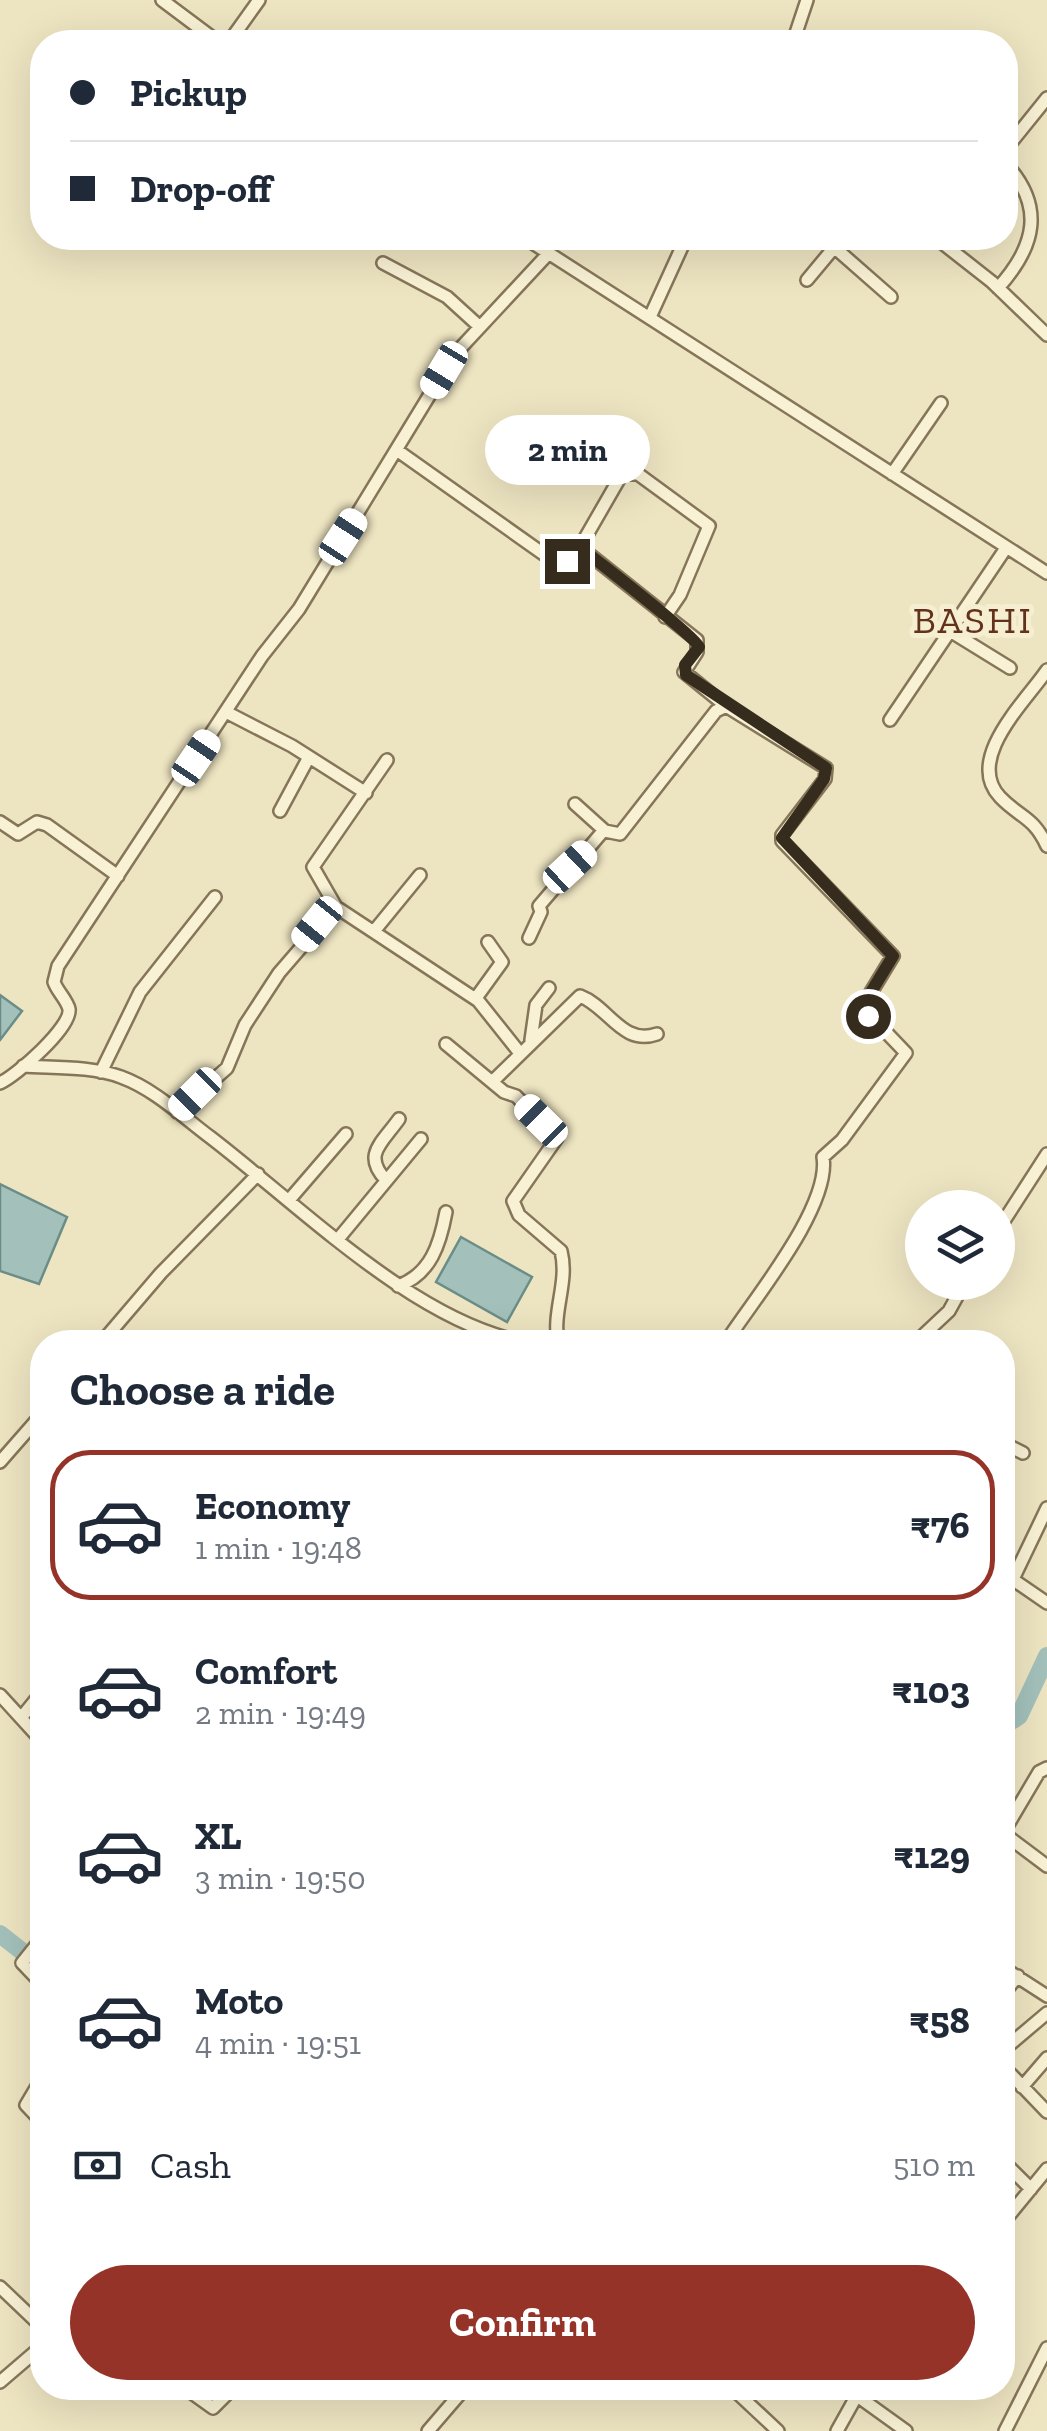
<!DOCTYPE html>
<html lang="en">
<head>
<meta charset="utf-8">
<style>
  :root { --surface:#fff; --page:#f2f2f3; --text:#1f2937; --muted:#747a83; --line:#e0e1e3; --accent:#953329 }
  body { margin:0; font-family:"Zilla Slab",serif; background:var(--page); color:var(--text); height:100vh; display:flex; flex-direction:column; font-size:38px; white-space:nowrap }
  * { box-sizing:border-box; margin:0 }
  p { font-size:32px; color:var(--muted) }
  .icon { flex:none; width:55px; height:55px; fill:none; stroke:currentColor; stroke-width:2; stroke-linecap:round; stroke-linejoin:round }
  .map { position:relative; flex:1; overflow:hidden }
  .side { position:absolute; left:30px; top:1330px; width:985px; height:1070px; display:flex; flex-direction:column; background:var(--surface); border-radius:40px; box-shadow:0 10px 40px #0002 }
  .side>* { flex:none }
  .top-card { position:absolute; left:30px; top:30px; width:988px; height:220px; border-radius:40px; box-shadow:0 10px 40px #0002; display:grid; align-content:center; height:220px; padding:0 40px; background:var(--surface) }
  .buttons { position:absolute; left:905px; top:1190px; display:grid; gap:20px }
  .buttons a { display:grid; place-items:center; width:110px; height:110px; border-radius:50%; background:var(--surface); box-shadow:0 10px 40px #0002; font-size:50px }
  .end { position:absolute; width:45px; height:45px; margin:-22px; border:12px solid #362c1d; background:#fff; box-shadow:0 0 0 5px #fff }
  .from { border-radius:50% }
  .bubble { position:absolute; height:70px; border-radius:35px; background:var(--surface); box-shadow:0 10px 40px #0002; font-size:32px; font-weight:800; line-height:70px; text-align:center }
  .car { position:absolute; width:30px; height:60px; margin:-30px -15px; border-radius:12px; box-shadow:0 0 8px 2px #0007; background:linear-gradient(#fff 24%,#345 0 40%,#fff 0 76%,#345 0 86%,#fff 0) }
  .top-card b { display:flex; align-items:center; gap:35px; height:95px; font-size:38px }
  .top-card b+b { border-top:2px solid var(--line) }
  .top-card i { width:25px; height:25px; background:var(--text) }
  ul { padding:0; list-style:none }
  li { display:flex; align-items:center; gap:30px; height:150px; margin:0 20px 15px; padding:0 20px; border:5px solid transparent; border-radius:40px }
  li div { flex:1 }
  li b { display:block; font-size:38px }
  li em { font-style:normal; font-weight:800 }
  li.active { border-color:var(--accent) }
  li>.icon { width:90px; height:90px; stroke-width:1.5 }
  h2 { padding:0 40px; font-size:45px; line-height:120px }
  .pay { display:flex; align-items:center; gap:25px; height:110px; padding:0 40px; font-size:38px }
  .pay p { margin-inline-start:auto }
  .button { display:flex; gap:20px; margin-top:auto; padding:20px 40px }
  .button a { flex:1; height:115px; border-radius:60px; background:var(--accent); color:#fff; font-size:40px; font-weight:800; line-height:115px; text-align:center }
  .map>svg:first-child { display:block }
  .water { fill:#a3c0ba; stroke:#6b8d88; stroke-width:2.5 }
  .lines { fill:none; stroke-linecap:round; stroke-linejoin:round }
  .river { stroke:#a3c0ba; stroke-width:18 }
  .minor-casing { stroke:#867659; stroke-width:16 }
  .minor { stroke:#f8f1d4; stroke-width:11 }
  .route { stroke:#362c1d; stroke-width:12 }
  .labels { text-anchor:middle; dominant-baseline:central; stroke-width:10; stroke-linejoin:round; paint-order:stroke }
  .quarter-label { font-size:38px; letter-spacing:2.5px; fill:#62321d; stroke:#f5eed0 }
</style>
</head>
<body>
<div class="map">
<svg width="1047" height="2431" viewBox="0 0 1047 2431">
  <rect width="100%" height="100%" fill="#ede4c1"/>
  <path class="water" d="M0 995 22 1011 0 1040Z
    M0 1184 67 1217 39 1284 0 1271Z
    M461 1237 532 1277 507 1322 436 1282Z"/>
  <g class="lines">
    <path class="river" d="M1002 1727 1019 1716 1047 1656
      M0 1934 42 1967"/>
    <defs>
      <path id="minor" d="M162 0 218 42
        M229 42 259 0
        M793 42 807 0
        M1005 150 1047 98
        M525 238 1047 573
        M936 238 992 282 1047 335
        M834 247 891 297
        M383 263 447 297 480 327
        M807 280 842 238
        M998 288C1036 246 1045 206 1005 163
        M650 317 686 238
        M398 451 559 565 580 547 622 474H638L709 526 680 595 665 617
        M892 474 941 403
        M580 547 697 640V652L684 672 726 706
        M950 631 1010 668
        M1047 670C1026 701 964 759 1000 797 1020 818 1033 816 1047 846
        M226 712 292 746 366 793
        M890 720 1006 548
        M575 804 605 831 620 834 716 711 726 706 826 768 825 779 782 835V841L893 956 862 1007 906 1053 842 1140 823 1157C831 1207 753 1300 726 1342
        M280 811 309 757
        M0 822 18 834 37 822 47 825 118 876
        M336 907 313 867 387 760
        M375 930 420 875
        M529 938 541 912 539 906 604 830
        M488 942 502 962 476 998 519 1052
        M531 1040 536 1005 549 988
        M446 1044 504 1092 516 1096 557 1138 513 1201 519 1215 561 1251C569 1282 552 1311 558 1342
        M23 1066C55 1068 91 1066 121 1077 154 1089 182 1116 210 1137 299 1205 415 1322 524 1342
        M101 1072 140 992 215 897
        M492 1082 580 996C609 1007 622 1046 657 1034
        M0 1083C16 1076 72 1027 69 1009 67 1000 57 991 54 982L58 966 262 656 299 609 454 355 548 254
        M177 1112 227 1068 245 1025 279 973 336 907 477 1000
        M386 1180C362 1155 382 1143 399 1119
        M290 1199 346 1134
        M998 1230 1047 1154
        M339 1238 421 1139
        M398 1286C431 1274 440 1244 446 1212
        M102 1342 161 1273 258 1174
        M834 1342H837
        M916 1342 949 1311 965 1282
        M0 1462 42 1414
        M1002 1467 1011 1447 1023 1453
        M1002 1572 1047 1603
        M1013 1579 1047 1508
        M0 1695 42 1741
        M21 1718 42 1692
        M1047 1768 1039 1772 1003 1833 1047 1866
        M42 1938 22 1963 42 1984
        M1002 1967 1047 1996
        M1002 1995 1018 1976
        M42 2036 39 2044 42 2060
        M1002 2051 1047 2013
        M1002 2065 1047 2112
        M42 2078 26 2105 42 2122
        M1022 2087 1047 2058
        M1002 2160 1031 2189
        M1002 2224 1047 2169
        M0 2287 42 2327
        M0 2382 42 2346
        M185 2388 213 2408 233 2388
        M732 2388 778 2431
        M856 2395 906 2431
        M428 2431 465 2388
        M837 2431 861 2388
        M1005 2431 1047 2348"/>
    </defs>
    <use href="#minor" class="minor-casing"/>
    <use href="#minor" class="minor"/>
  </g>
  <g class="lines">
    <path class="route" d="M567 561 580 547C598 562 695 636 699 647L685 665 686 675 826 768 824 779 782 838 893 956 862 1007 868 1016"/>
  </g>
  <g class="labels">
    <g class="quarter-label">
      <text x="973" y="620">BASHI</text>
    </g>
  </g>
</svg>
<div class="buttons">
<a><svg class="icon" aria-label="layers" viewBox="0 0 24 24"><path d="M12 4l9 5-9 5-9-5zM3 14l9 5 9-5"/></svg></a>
</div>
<i class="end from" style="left:868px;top:1016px"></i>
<i class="end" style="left:567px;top:561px"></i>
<div class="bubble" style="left:485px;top:415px;width:165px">2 min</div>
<i class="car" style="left:444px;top:370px;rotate:211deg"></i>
<i class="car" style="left:343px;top:537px;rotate:33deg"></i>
<i class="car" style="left:196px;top:758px;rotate:34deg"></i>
<i class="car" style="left:570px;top:867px;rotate:47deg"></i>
<i class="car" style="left:317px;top:924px;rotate:219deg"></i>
<i class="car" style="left:195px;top:1094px;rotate:225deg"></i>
<i class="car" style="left:541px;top:1121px;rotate:315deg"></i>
<div class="top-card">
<b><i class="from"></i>Pickup</b>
<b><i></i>Drop-off</b>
</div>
<section class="side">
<h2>Choose a ride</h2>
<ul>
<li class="active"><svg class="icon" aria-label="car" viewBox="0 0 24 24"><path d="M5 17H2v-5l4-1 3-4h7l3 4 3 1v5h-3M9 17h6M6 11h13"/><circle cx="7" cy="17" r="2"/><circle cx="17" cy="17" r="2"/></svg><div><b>Economy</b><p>1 min · 19:48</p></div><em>₹76</em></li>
<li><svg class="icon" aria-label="car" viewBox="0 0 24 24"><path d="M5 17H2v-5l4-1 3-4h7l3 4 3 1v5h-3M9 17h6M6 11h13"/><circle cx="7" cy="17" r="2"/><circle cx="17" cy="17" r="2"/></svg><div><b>Comfort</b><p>2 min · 19:49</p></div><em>₹103</em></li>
<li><svg class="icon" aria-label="car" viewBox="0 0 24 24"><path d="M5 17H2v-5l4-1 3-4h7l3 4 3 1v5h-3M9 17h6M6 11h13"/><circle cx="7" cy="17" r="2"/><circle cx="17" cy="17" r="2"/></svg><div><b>XL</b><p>3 min · 19:50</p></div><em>₹129</em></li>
<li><svg class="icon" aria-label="car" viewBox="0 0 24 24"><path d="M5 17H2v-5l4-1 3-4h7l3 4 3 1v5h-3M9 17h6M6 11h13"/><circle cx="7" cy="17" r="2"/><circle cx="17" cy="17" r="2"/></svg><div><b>Moto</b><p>4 min · 19:51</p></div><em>₹58</em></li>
</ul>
<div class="pay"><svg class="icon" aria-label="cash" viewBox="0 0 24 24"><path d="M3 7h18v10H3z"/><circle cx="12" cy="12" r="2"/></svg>Cash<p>510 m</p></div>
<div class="button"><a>Confirm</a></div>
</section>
</div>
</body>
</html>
